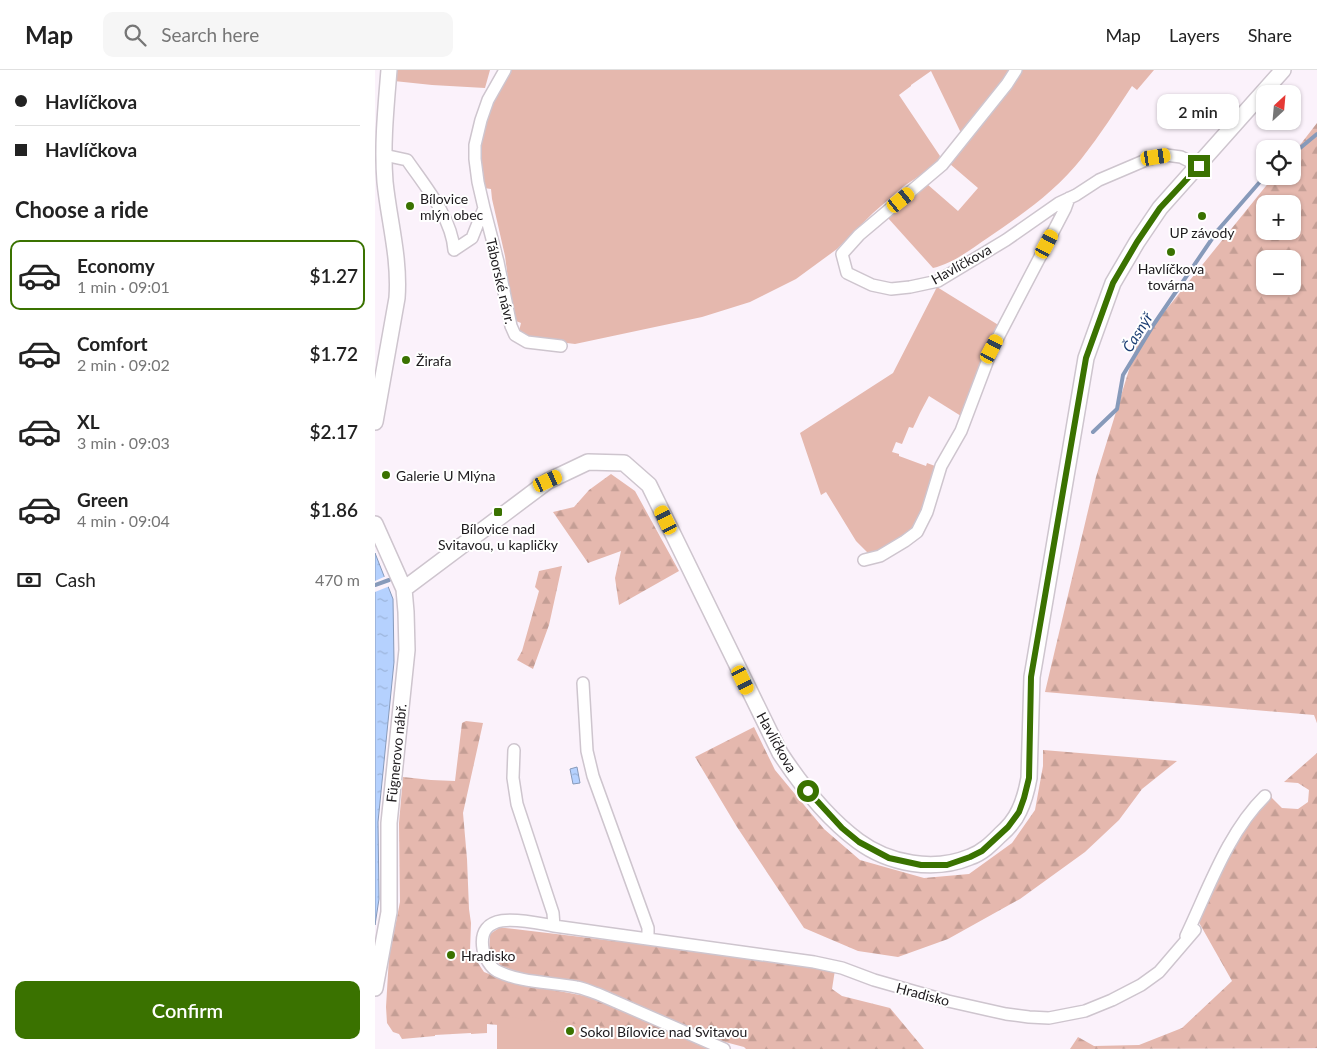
<!DOCTYPE html>
<html lang="en">
<head>
<meta charset="utf-8">
<style>
  :root { --surface:#fff; --page:#f6f6f6; --text:#222; --muted:#767676; --line:#e0e0e0; --accent:#3a7200 }
  body { margin:0; font-family:Lato,sans-serif; background:var(--page); color:var(--text); height:100vh; display:flex; flex-direction:column; font-size:19px; white-space:nowrap }
  * { box-sizing:border-box; margin:0 }
  p { font-size:16px; color:var(--muted) }
  .icon { flex:none; width:28px; height:28px; fill:none; stroke:currentColor; stroke-width:2; stroke-linecap:round; stroke-linejoin:round }
  .map { position:relative; flex:1; overflow:hidden }
  .panel { display:flex; flex-direction:column; background:var(--surface); width:375px }
  .panel>* { flex:none }
  .hud { display:grid; align-content:center; height:110px; padding:0 15px; background:var(--surface) }
  .needle { width:32px; rotate:26deg }
  .buttons { position:absolute; left:881px; top:15px; display:grid; gap:10px }
  .buttons a { display:grid; place-items:center; width:45px; height:45px; border-radius:10px; background:var(--surface); box-shadow:0 1px 4px #0004; font-size:25px }
  .end { position:absolute; width:22px; height:22px; margin:-11px; border:6px solid #3a7200; background:#fff; box-shadow:0 0 0 2px #fff }
  .from { border-radius:50% }
  .bubble { position:absolute; height:35px; border-radius:10px; background:var(--surface); box-shadow:0 1px 4px #0004; font-size:16px; font-weight:600; line-height:35px; text-align:center }
  .car { position:absolute; width:15px; height:30px; margin:-15px -8px; border-radius:6px; box-shadow:0 0 4px 1px #0007; background:linear-gradient(#f5c518 24%,#345 0 40%,#f5c518 0 76%,#345 0 86%,#f5c518 0) }
  .hud b { display:flex; align-items:center; gap:18px; height:48px; font-size:19px }
  .hud b+b { border-top:1px solid var(--line) }
  .hud i { width:12px; height:12px; background:var(--text) }
  ul { padding:0; list-style:none }
  li { display:flex; align-items:center; gap:15px; height:70px; margin:0 10px 8px; padding:0 5px; border:2px solid transparent; border-radius:10px }
  li div { flex:1 }
  li b { display:block; font-size:19px }
  li em { font-style:normal; font-weight:600 }
  li.current { border-color:var(--accent) }
  li>.icon { width:45px; height:45px; stroke-width:1.5 }
  h2 { padding:0 15px; font-size:22px; line-height:60px }
  .pay { display:flex; align-items:center; gap:12px; height:55px; padding:0 15px; font-size:19px }
  .pay p { margin-inline-start:auto }
  .primary-button { display:flex; gap:10px; margin-top:auto; padding:10px 15px }
  .primary-button a { flex:1; height:58px; border-radius:10px; background:var(--accent); color:#fff; font-size:20px; font-weight:600; line-height:58px; text-align:center }
  header { display:flex; align-items:center; gap:30px; box-sizing:border-box; height:70px; padding:0 25px; background:var(--surface); border-bottom:1px solid var(--line) }
  header strong { font-size:24px }
  nav { display:flex; gap:28px; margin-inline-start:auto; font-size:18px }
  .search { width:350px; height:45px; background:var(--page); display:flex; align-items:center; gap:12px; box-sizing:border-box; padding:0 18px; border-radius:10px; color:var(--muted); font-size:19px }
  main { display:flex; flex:1; min-height:0 }
  .map>svg:first-child { display:block }
  .forest { fill:url(#forest-firs); fill-rule:evenodd }
  .garden { fill:#e5b8ae }
  .water { fill:url(#water-ripples); stroke:#879aba }
  .pier { fill:#fbf2fb }
  .lines { fill:none; stroke-linecap:round; stroke-linejoin:round }
  .stream { stroke:#879aba; stroke-width:4 }
  .street-casing { stroke:#cec5ce; stroke-width:14 }
  .secondary-casing { stroke:#cec5ce; stroke-width:18 }
  .street { stroke:#fff; stroke-width:11 }
  .secondary { stroke:#fff; stroke-width:15 }
  .route { stroke:#3a7200; stroke-width:6 }
  .poi-dot { fill:#3a7200; stroke:#fff; stroke-width:2 }
  .labels { text-anchor:middle; dominant-baseline:central; stroke-width:4; stroke-linejoin:round; paint-order:stroke }
  .poi-label { font-size:14px; fill:#1d1a1d; stroke:#fff; text-anchor:start }
  .street-label { font-size:14px; fill:#1d1a1d; stroke:#fff }
  .water-label { font-size:15px; font-style:italic; fill:#1d3f74; stroke:#fff }
</style>
</head>
<body>
<header>
<strong>Map</strong>
<div class="search"><svg class="icon" aria-label="search" viewBox="0 0 24 24"><circle cx="10" cy="10" r="6"/><path d="M15 15l6 6"/></svg>Search here</div>
<nav><a>Map</a><a>Layers</a><a>Share</a></nav>
</header>
<main>
<section class="panel">
<div class="hud">
<b><i class="from"></i>Havlíčkova</b>
<b><i></i>Havlíčkova</b>
</div>
<h2>Choose a ride</h2>
<ul>
<li class="current"><svg class="icon" aria-label="car" viewBox="0 0 24 24"><path d="M5 17H2v-5l4-1 3-4h7l3 4 3 1v5h-3M9 17h6M6 11h13"/><circle cx="7" cy="17" r="2"/><circle cx="17" cy="17" r="2"/></svg><div><b>Economy</b><p>1 min · 09:01</p></div><em>$1.27</em></li>
<li><svg class="icon" aria-label="car" viewBox="0 0 24 24"><path d="M5 17H2v-5l4-1 3-4h7l3 4 3 1v5h-3M9 17h6M6 11h13"/><circle cx="7" cy="17" r="2"/><circle cx="17" cy="17" r="2"/></svg><div><b>Comfort</b><p>2 min · 09:02</p></div><em>$1.72</em></li>
<li><svg class="icon" aria-label="car" viewBox="0 0 24 24"><path d="M5 17H2v-5l4-1 3-4h7l3 4 3 1v5h-3M9 17h6M6 11h13"/><circle cx="7" cy="17" r="2"/><circle cx="17" cy="17" r="2"/></svg><div><b>XL</b><p>3 min · 09:03</p></div><em>$2.17</em></li>
<li><svg class="icon" aria-label="car" viewBox="0 0 24 24"><path d="M5 17H2v-5l4-1 3-4h7l3 4 3 1v5h-3M9 17h6M6 11h13"/><circle cx="7" cy="17" r="2"/><circle cx="17" cy="17" r="2"/></svg><div><b>Green</b><p>4 min · 09:04</p></div><em>$1.86</em></li>
</ul>
<div class="pay"><svg class="icon" aria-label="cash" viewBox="0 0 24 24"><path d="M3 7h18v10H3z"/><circle cx="12" cy="12" r="2"/></svg>Cash<p>470 m</p></div>
<div class="primary-button"><a>Confirm</a></div>
</section>
<div class="map">
<svg width="942" height="979" viewBox="0 0 942 979">
  <defs>
    <pattern id="forest-firs" width="22" height="20" patternUnits="userSpaceOnUse" patternTransform="scale(1.25)"><rect width="22" height="20" fill="#e5b8ae"/><path d="M5 1l3.5 6h-7zM16 11l3.5 6h-7z" fill="#c49e95"/></pattern>
    <pattern id="water-ripples" width="26" height="14" patternUnits="userSpaceOnUse" patternTransform="scale(1.25)"><rect width="26" height="14" fill="#b5d1fe"/><path d="M2 4q2-2 4 0t4 0M15 11q2-2 4 0t4 0" fill="none" stroke="#9bb3d9"/></pattern>
  </defs>
  <rect width="100%" height="100%" fill="#fbf2fb"/>
  <path class="forest" d="M942 53V653L939 645 670 622 721 407 761 277 899 106H918V84ZM890 134H918V161H890ZM890 189H918V216H890Z
    M236 404 260 421 304 501 244 535 240 508 246 481 213 493 178 442 199 437 214 420Z
    M187 496 174 555 158 599 142 590 147 581 164 521 160 517 164 501Z
    M91 651 108 653 88 743 92 789 94 839 96 853 95 881 109 902 127 909 146 914 221 928 319 972 317 977 274 968 112 954V963L96 964V963L60 965V966L27 969 24 964 18 962 12 953 11 937 14 887 25 832 24 753 28 707 56 710 80 711 87 653Z
    M379 657 400 700 449 759 485 790 549 808 594 804 637 773 660 740 668 696V680L802 691 767 719 744 750 710 782 645 829 573 869 523 887 483 881 429 858 362 757 320 687Z
    M942 683V978L695 979 703 967 719 976 764 975 807 958 857 911 822 849 852 789 885 735 897 724V728L907 738 923 739 933 732 934 720 923 713 909 712Z
    M124 858H130L382 888 460 900 457 919 467 926 515 938 549 979H371L369 977 331 967 126 896 114 881 115 864Z"/>
  <path class="garden" d="M20 0H115L110 18 57 15 19 11Z
    M132 0H636L586 63 556 1 536 15V16L524 25 565 86 561 95 529 116 498 143 462 179 421 209 375 232 327 247 200 274 152 268 144 261 146 253 141 251 138 247 130 186 117 129 116 119 109 118 104 76 110 50Z
    M644 0H779L762 20 757 16C741 40 725 65 707 88 682 120 648 144 614 167 596 179 579 193 558 198L513 148 552 114 583 141 603 118 575 94Z
    M562 217 625 256 586 346 554 326 545 343 538 358 534 357 527 374 521 372 517 382 524 384V386L551 396 552 393 560 396 544 452 539 463 496 486 481 471 451 422 446 425 425 363 518 303Z
    M122 946 261 960 319 972 334 979H122Z"/>
  <path class="water" d="M0 483 18 529 19 592 3 752 4 829 0 855Z
    M202 697 205 713 198 714 195 699Z"/>
  <path class="pier" d="M11 506 15 516 0 522V511Z"/>
  <g class="lines">
    <path class="stream" d="M918 84 942 64
      M718 362 742 339 748 305 779 254 843 160 890 106
      M0 515 14 510"/>
    <defs>
      <path id="street" d="M641 0 632 14 567 95 484 165 467 184 472 203 497 215 516 219 535 217 563 211 631 170 684 133 701 125 724 110 771 90 791 85 806 87 824 96
        M9 85 32 90C50 116 77 148 79 180
        M109 138 123 192 136 256 140 265 152 272 186 276
        M79 180 97 168 109 138 103 112 100 89V75L106 50 113 30 130 0
        M489 490 505 486 530 471 542 462 552 442 566 396 586 361 617 279 690 139 694 128
        M208 613 212 681 218 706 273 858V869
        M139 680 138 708 142 734 178 843 179 856
        M811 866C833 820 853 762 890 726
        M349 979 223 924C216 922 209 918 201 917 176 912 146 913 122 901 116 898 109 887 108 879 101 837 155 852 179 856L439 892 467 898 499 910 573 931 631 944 654 947 674 948 710 941 737 930 766 915 784 902 820 860"/>
      <path id="secondary" d="M0 352 22 228C25 188 14 151 10 112 7 75 11 37 14 0
        M0 454 29 519 31 542 32 580 14 753V842L0 918
        M29 519 173 411 213 392 249 393 274 415 405 683C426 715 452 748 483 771 514 794 559 802 595 787 607 783 616 774 625 765 633 758 640 750 644 741 649 731 652 719 654 708L657 607 711 288 734 224 738 213 762 172 785 138 908 0"/>
    </defs>
    <use href="#street" class="street-casing"/>
    <use href="#secondary" class="secondary-casing"/>
    <use href="#street" class="street"/>
    <use href="#secondary" class="secondary"/>
  </g>
  <g class="lines">
    <path class="route" d="M433 721 467 758 484 772 514 788 546 795H572L595 787 607 781 633 757 644 742 649 728 654 708 656 607 711 288 738 213 762 172 785 138 824 96"/>
  </g>
  <g class="poi-dot">
    <circle cx="35" cy="136" r="5"/>
    <circle cx="827" cy="146" r="5"/>
    <circle cx="796" cy="182" r="5"/>
    <circle cx="31" cy="290" r="5"/>
    <circle cx="11" cy="405" r="5"/>
    <rect x="118" y="437" width="10" height="10" rx="2.5"/>
    <circle cx="76" cy="885" r="5"/>
    <circle cx="195" cy="961" r="5"/>
  </g>
  <g class="labels">
    <g class="poi-label">
      <text x="45" y="128">Bílovice<tspan x="45" dy="16">mlýn obec</tspan></text>
      <text x="827" y="162" text-anchor="middle">UP závody</text>
      <text x="796" y="198" text-anchor="middle">Havlíčkova<tspan x="796" dy="16">továrna</tspan></text>
      <text x="41" y="290">Žirafa</text>
      <text x="21" y="405">Galerie U Mlýna</text>
      <text x="123" y="458" text-anchor="middle">Bílovice nad<tspan x="123" dy="16">Svitavou, u kapličky</tspan></text>
      <text x="86" y="885">Hradisko</text>
      <text x="205" y="961">Sokol Bílovice nad Svitavou</text>
    </g>
    <g class="street-label">
      <text transform="translate(586 194) rotate(-29)">Havlíčkova</text>
      <text transform="translate(126 211) rotate(77)">Táborské návr.</text>
      <text transform="translate(402 672) rotate(61)">Havlíčkova</text>
      <text transform="translate(21 683) rotate(-84)">Fügnerovo nábř.</text>
      <text transform="translate(548 924) rotate(15)">Hradisko</text>
    </g>
    <g class="water-label">
      <text transform="translate(762 262) rotate(-58)">Časnýř</text>
    </g>
  </g>
</svg>
<div class="buttons">
<a><svg class="needle" viewBox="-14 -14 28 28"><path d="M0-13l5 13h-10z" fill="#e53935"/><path d="M0 13l5-13h-10z" fill="#767676"/></svg></a>
<a><svg class="icon" aria-label="locate" viewBox="0 0 24 24"><circle cx="12" cy="12" r="6"/><path d="M12 2v4M12 18v4M2 12h4M18 12h4"/></svg></a>
<a>+</a>
<a>−</a>
</div>
<i class="end from" style="left:433px;top:721px"></i>
<i class="end" style="left:824px;top:96px"></i>
<div class="bubble" style="left:782px;top:24px;width:82px">2 min</div>
<i class="car" style="left:781px;top:87px;rotate:81deg"></i>
<i class="car" style="left:526px;top:130px;rotate:51deg"></i>
<i class="car" style="left:672px;top:174px;rotate:28deg"></i>
<i class="car" style="left:617px;top:279px;rotate:28deg"></i>
<i class="car" style="left:173px;top:411px;rotate:65deg"></i>
<i class="car" style="left:291px;top:450px;rotate:334deg"></i>
<i class="car" style="left:368px;top:610px;rotate:154deg"></i>
</div>
</main>
</body>
</html>
